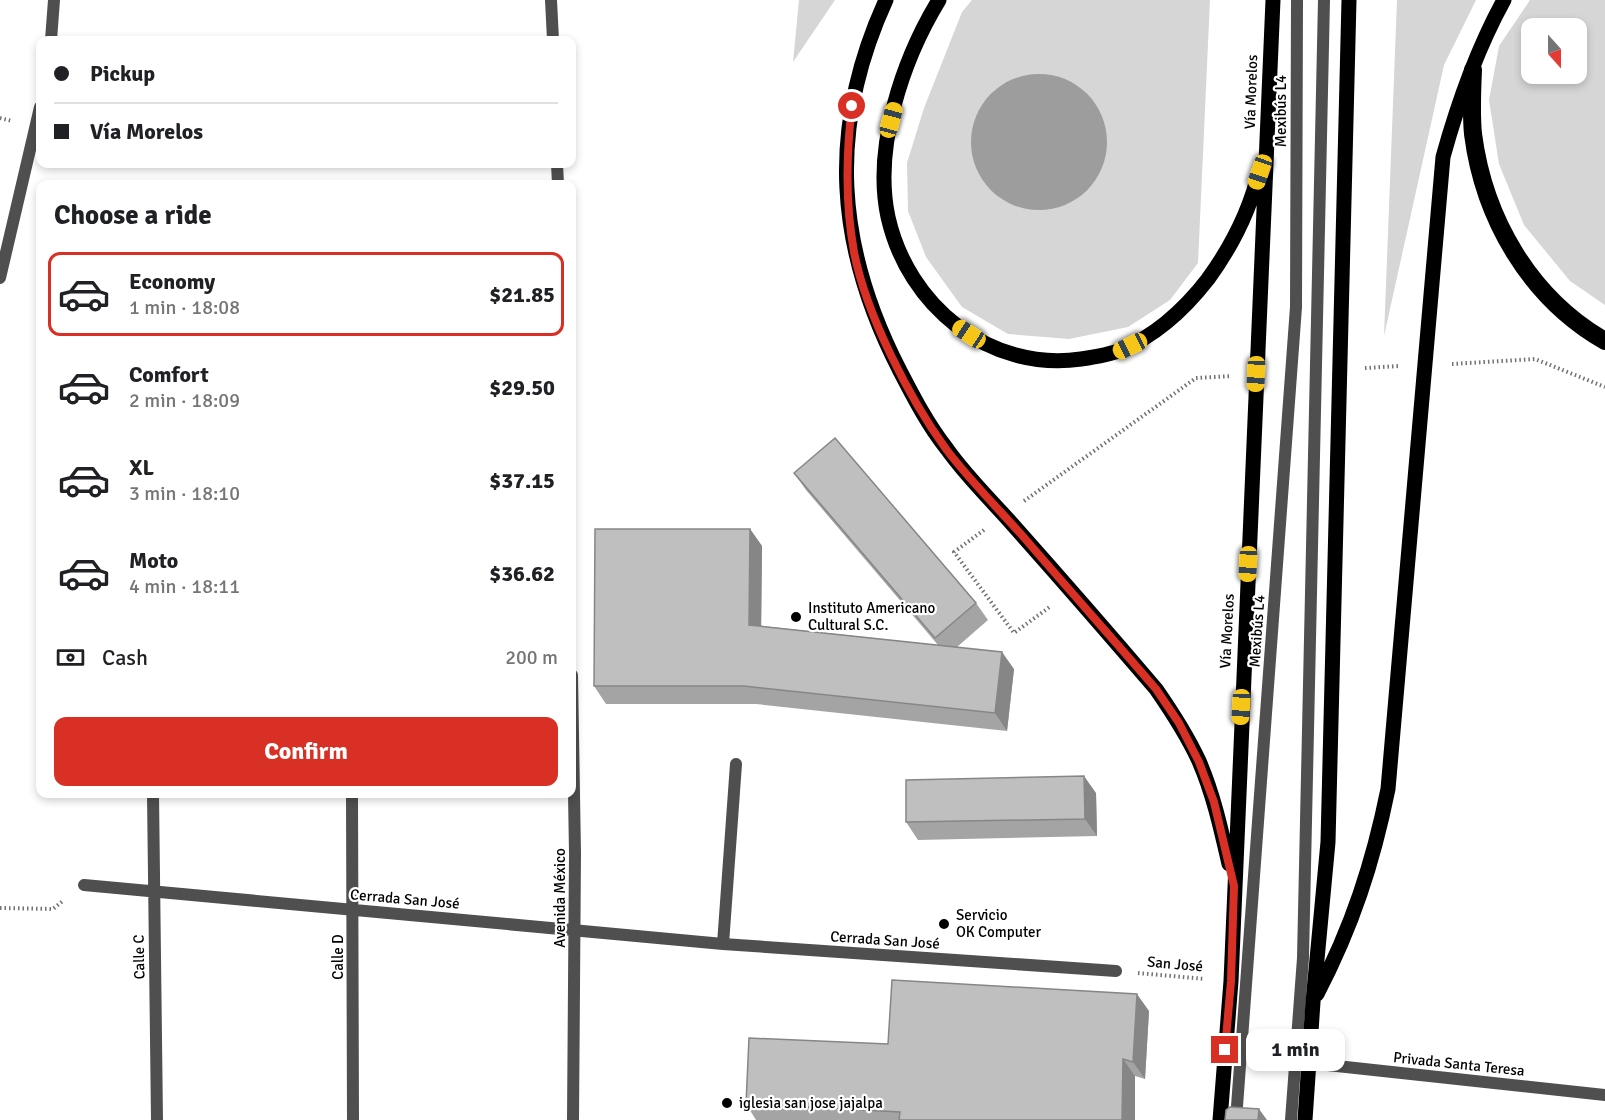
<!DOCTYPE html>
<html lang="en">
<head>
<meta charset="utf-8">
<style>
  :root { --surface:#fff; --page:#f2f2f2; --text:#202124; --muted:#757577; --line:#e0e0e0; --accent:#d93025 }
  body { margin:0; font-family:Signika,sans-serif; background:var(--page); color:var(--text); height:100vh; display:flex; flex-direction:column; font-size:22px; white-space:nowrap }
  * { box-sizing:border-box; margin:0 }
  p { font-size:20px; color:var(--muted) }
  .icon { flex:none; width:33px; height:33px; fill:none; stroke:currentColor; stroke-width:2; stroke-linecap:round; stroke-linejoin:round }
  .map { position:relative; flex:1; overflow:hidden }
  .panel { position:absolute; left:36px; top:180px; width:540px; height:618px; display:flex; flex-direction:column; background:var(--surface); border-radius:12px; box-shadow:0 3px 9px #0003 }
  .panel>* { flex:none }
  .top-card { position:absolute; left:36px; top:36px; width:540px; height:132px; border-radius:12px; box-shadow:0 3px 9px #0003; display:grid; align-content:center; height:132px; padding:0 18px; background:var(--surface) }
  .needle { width:39px; rotate:159deg }
  .tools { position:absolute; left:1521px; top:18px; display:grid; gap:12px }
  .tools a { display:grid; place-items:center; width:66px; height:66px; border-radius:12px; background:var(--surface); box-shadow:0 3px 9px #0003; font-size:30px }
  .end { position:absolute; width:27px; height:27px; margin:-14px; border:8px solid #d93025; background:#fff; box-shadow:0 0 0 3px #fff }
  .from { border-radius:50% }
  .bubble { position:absolute; height:42px; border-radius:12px; background:var(--surface); box-shadow:0 3px 9px #0003; font-size:20px; font-weight:700; line-height:42px; text-align:center }
  .car { position:absolute; width:18px; height:36px; margin:-18px -9px; border-radius:8px; box-shadow:0 0 4px 2px #0007; background:linear-gradient(#f5c518 24%,#345 0 40%,#f5c518 0 76%,#345 0 86%,#f5c518 0) }
  .top-card b { display:flex; align-items:center; gap:21px; height:57px; font-size:22px }
  .top-card b+b { border-top:2px solid var(--line) }
  .top-card i { width:15px; height:15px; background:var(--text) }
  ul { padding:0; list-style:none }
  li { display:flex; align-items:center; gap:18px; height:84px; margin:0 12px 9px; padding:0 6px; border:3px solid transparent; border-radius:12px }
  li div { flex:1 }
  li b { display:block; font-size:22px }
  li em { font-style:normal; font-weight:700 }
  li.on { border-color:var(--accent) }
  li>.icon { width:54px; height:54px; stroke-width:1.5 }
  h2 { padding:0 18px; font-size:27px; line-height:72px }
  .pay { display:flex; align-items:center; gap:15px; height:66px; padding:0 18px; font-size:22px }
  .pay p { margin-inline-start:auto }
  .button { display:flex; gap:12px; margin-top:auto; padding:12px 18px }
  .button a { flex:1; height:69px; border-radius:12px; background:var(--accent); color:#fff; font-size:24px; font-weight:700; line-height:69px; text-align:center }
  .map>svg:first-child { display:block }
  .green { fill:#d6d6d6; fill-rule:evenodd }
  .water { fill:#9d9d9d }
  .lines { fill:none; stroke-linecap:round; stroke-linejoin:round }
  .path { stroke:#717171; stroke-width:4; stroke-dasharray:1.5 3; stroke-linecap:butt }
  .lane { stroke:#4f4f4f; stroke-width:12 }
  .street { stroke:#4f4f4f; stroke-width:12 }
  .primary { stroke:#000; stroke-width:15 }
  .highway { stroke:#000; stroke-width:18 }
  .wall { fill:#a4a4a4 }
  .shaded-wall { fill:#868686 }
  .building { fill:#bfbfbf; stroke:#868686; stroke-width:1.5 }
  .route { stroke:#d93025; stroke-width:8 }
  .poi-dot { fill:#000; stroke:#fff; stroke-width:2 }
  .labels { text-anchor:middle; dominant-baseline:central; stroke-width:4.5; stroke-linejoin:round; paint-order:stroke }
  .street-label { font-size:15px; fill:#000; stroke:#fff }
  .poi-label { font-size:15px; fill:#000; stroke:#fff; text-anchor:start }
</style>
</head>
<body>
<div class="map">
<svg width="1605" height="1120" viewBox="0 0 1605 1120">
  <rect width="100%" height="100%" fill="#fff"/>
  <path class="green" d="M799 0H835L793 62Z
    M972 0H1210L1198 263 1170 300 1128 327 1069 339 1008 334 962 307 926 257 908 211 907 163 924 108 962 12Z
    M1397 0H1476L1444 65 1384 336Z
    M1530 0H1605V305L1570 281 1524 225 1499 164 1489 100 1499 46ZM1576 28V74H1532V28Z"/>
  <path class="water" d="M971 142a68 68 0 1 1 136 0a68 68 0 1 1-136 0Z"/>
  <g class="lines">
    <path class="path" d="M0 118 12 121
      M1452 364 1535 359 1605 387
      M1365 368 1399 366
      M1024 501 1196 378 1232 376
      M984 530 954 552 1014 633 1051 606
      M0 908 53 909 64 900
      M1138 973 1205 979"/>
    <path class="lane" d="M1236 1120 1296 307 1297 0
      M1291 1120 1303 958 1324 0"/>
    <path class="street" d="M551 0 553 40
      M51 40 54 0
      M557 164 558 184
      M0 278 40 107
      M572 675 575 853 573 1120
      M153 794 157 1120
      M352 794 353 1120
      M84 885 723 944 1116 971
      M723 944 736 764
      M1309 1063 1605 1095"/>
    <path class="primary" d="M886 0C827 129 836 247 900 371 914 398 928 425 947 449 966 476 991 500 1013 525 1061 579 1109 634 1156 689 1172 712 1187 735 1199 761 1213 793 1221 829 1229 864
      M939 0C903 59 873 147 888 217 908 306 989 372 1081 359 1095 357 1109 355 1121 350 1157 335 1184 310 1208 279 1232 246 1251 208 1260 168
      M1317 994C1352 927 1373 863 1388 789L1443 157C1458 103 1477 49 1504 0
      M1220 1120 1231 981 1273 0
      M1305 1120 1313 1002 1328 842 1349 0"/>
    <path class="highway" d="M1473 70C1472 91 1471 113 1473 134 1484 219 1530 298 1605 341"/>
  </g>
  <path class="wall" d="M794 473 976 603 988 620 957 647 1014 669 1007 731 756 704H606L594 686 750 529 762 546 761 626 938 645 806 490Z
    M1096 793 1097 836 918 840 906 822Z
    M1149 1011 1145 1079 1135 1076V1120H756L746 1104 888 1044Z"/>
  <path class="shaded-wall" d="M750 529 762 546 761 642 749 625Z
    M1002 652 1014 669 1007 731 995 713Z
    M1084 776 1096 793 1097 836 1085 819Z
    M1137 994 1149 1011 1145 1079 1133 1062Z
    M1123 1059 1135 1076V1120H1122Z
    M1259 1109 1267 1120H1258Z"/>
  <path class="building" d="M835 438 976 603 935 638 794 473Z
    M595 529H750L749 625 1002 652 995 713 744 686H594Z
    M1084 776 1085 819 906 822V780Z
    M892 980 1137 994 1133 1062 1123 1059 1122 1120H899L900 1112 746 1104 749 1038 888 1044Z
    M1230 1107 1259 1109 1258 1120H1225L1226 1110Z"/>
  <g class="lines">
    <path class="route" d="M852 106C846 155 845 203 854 252 866 314 909 398 946 449 970 481 1001 511 1027 541 1070 591 1114 640 1156 689L1179 723 1199 762 1214 802 1234 886 1231 981 1225 1050"/>
  </g>
  <g class="poi-dot">
    <circle cx="796" cy="617" r="6"/>
    <circle cx="944" cy="924" r="6"/>
    <circle cx="727" cy="1103" r="6"/>
  </g>
  <g class="labels">
    <g class="street-label">
      <text transform="translate(1251 92) rotate(-88)">Vía Morelos</text>
      <text transform="translate(1281 111) rotate(-90)">Mexibús L4</text>
      <text transform="translate(1227 631) rotate(-87)">Vía Morelos</text>
      <text transform="translate(1257 631) rotate(-86)">Mexibús L4</text>
      <text transform="translate(560 898) rotate(-90)">Avenida México</text>
      <text transform="translate(405 899) rotate(5)">Cerrada San José</text>
      <text transform="translate(885 940) rotate(4)">Cerrada San José</text>
      <text transform="translate(139 957) rotate(-91)">Calle C</text>
      <text transform="translate(338 957) rotate(-90)">Calle D</text>
      <text transform="translate(1175 964) rotate(5)">San José</text>
      <text transform="translate(1459 1064) rotate(6)">Privada Santa Teresa</text>
    </g>
    <g class="poi-label">
      <text x="808" y="608">Instituto Americano<tspan x="808" dy="17">Cultural S.C.</tspan></text>
      <text x="956" y="915">Servicio<tspan x="956" dy="17">OK Computer</tspan></text>
      <text x="739" y="1103">iglesia san jose jajalpa</text>
    </g>
  </g>
</svg>
<div class="tools">
<a><svg class="needle" viewBox="-14 -14 28 28"><path d="M0-13l5 13h-10z" fill="#e53935"/><path d="M0 13l5-13h-10z" fill="#757577"/></svg></a>
</div>
<i class="end from" style="left:852px;top:106px"></i>
<i class="end" style="left:1225px;top:1050px"></i>
<div class="bubble" style="left:1246px;top:1029px;width:99px">1 min</div>
<i class="car" style="left:891px;top:120px;rotate:15deg"></i>
<i class="car" style="left:1260px;top:172px;rotate:199deg"></i>
<i class="car" style="left:969px;top:334px;rotate:303deg"></i>
<i class="car" style="left:1130px;top:346px;rotate:244deg"></i>
<i class="car" style="left:1256px;top:374px;rotate:183deg"></i>
<i class="car" style="left:1248px;top:564px;rotate:183deg"></i>
<i class="car" style="left:1241px;top:707px;rotate:183deg"></i>
<div class="top-card">
<b><i class="from"></i>Pickup</b>
<b><i></i>Vía Morelos</b>
</div>
<section class="panel">
<h2>Choose a ride</h2>
<ul>
<li class="on"><svg class="icon" aria-label="car" viewBox="0 0 24 24"><path d="M5 17H2v-5l4-1 3-4h7l3 4 3 1v5h-3M9 17h6M6 11h13"/><circle cx="7" cy="17" r="2"/><circle cx="17" cy="17" r="2"/></svg><div><b>Economy</b><p>1 min · 18:08</p></div><em>$21.85</em></li>
<li><svg class="icon" aria-label="car" viewBox="0 0 24 24"><path d="M5 17H2v-5l4-1 3-4h7l3 4 3 1v5h-3M9 17h6M6 11h13"/><circle cx="7" cy="17" r="2"/><circle cx="17" cy="17" r="2"/></svg><div><b>Comfort</b><p>2 min · 18:09</p></div><em>$29.50</em></li>
<li><svg class="icon" aria-label="car" viewBox="0 0 24 24"><path d="M5 17H2v-5l4-1 3-4h7l3 4 3 1v5h-3M9 17h6M6 11h13"/><circle cx="7" cy="17" r="2"/><circle cx="17" cy="17" r="2"/></svg><div><b>XL</b><p>3 min · 18:10</p></div><em>$37.15</em></li>
<li><svg class="icon" aria-label="car" viewBox="0 0 24 24"><path d="M5 17H2v-5l4-1 3-4h7l3 4 3 1v5h-3M9 17h6M6 11h13"/><circle cx="7" cy="17" r="2"/><circle cx="17" cy="17" r="2"/></svg><div><b>Moto</b><p>4 min · 18:11</p></div><em>$36.62</em></li>
</ul>
<div class="pay"><svg class="icon" aria-label="cash" viewBox="0 0 24 24"><path d="M3 7h18v10H3z"/><circle cx="12" cy="12" r="2"/></svg>Cash<p>200 m</p></div>
<div class="button"><a>Confirm</a></div>
</section>
</div>
</body>
</html>
